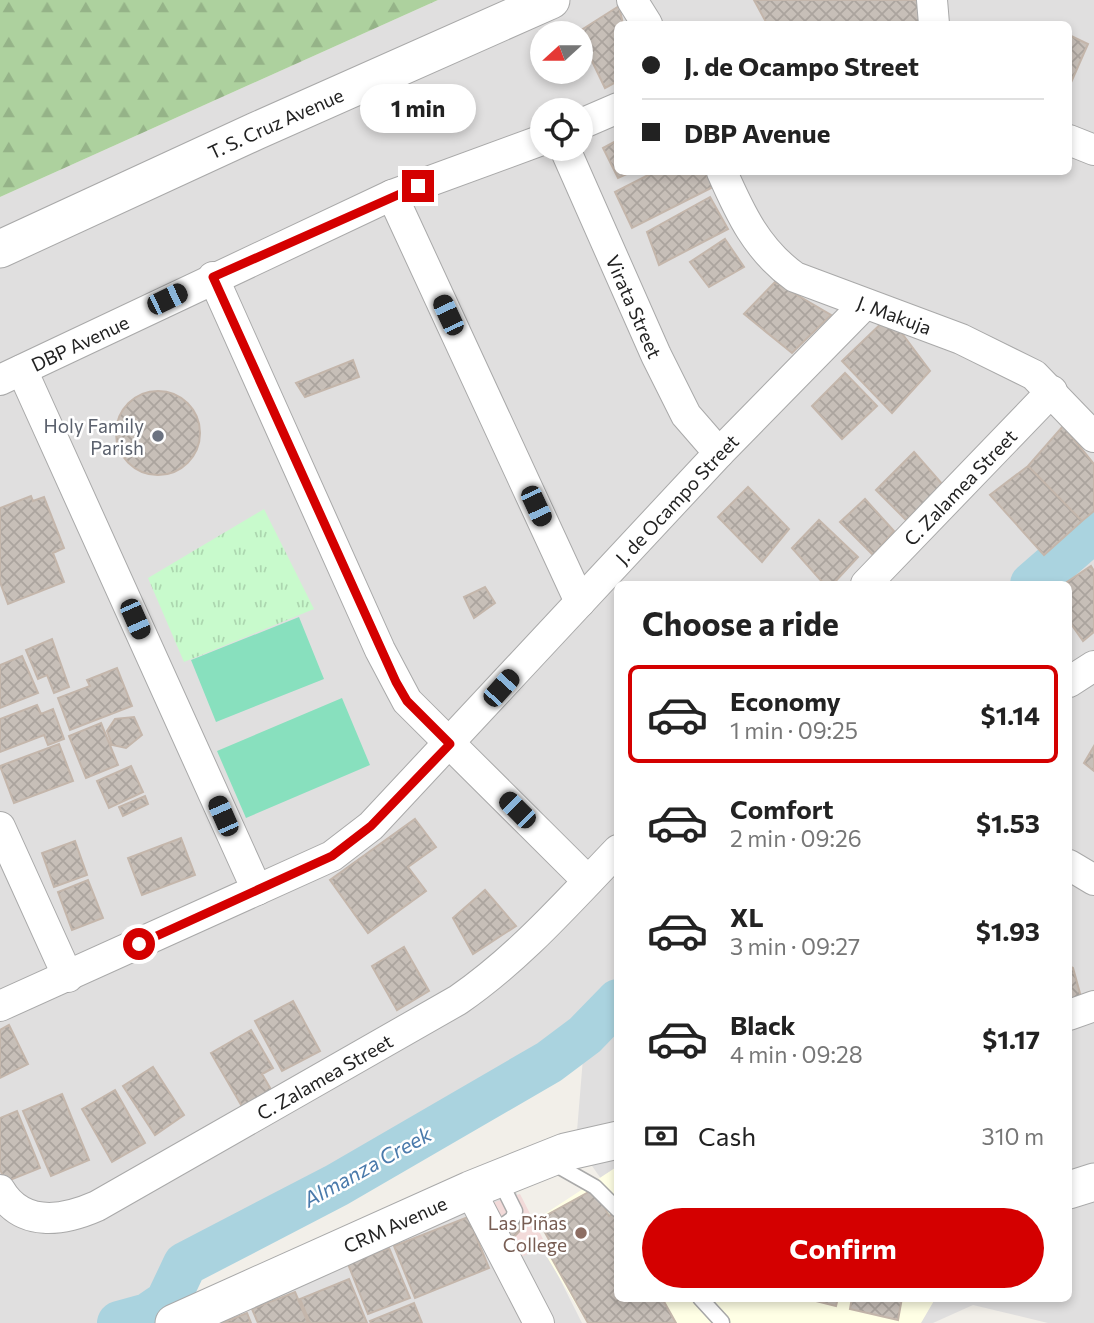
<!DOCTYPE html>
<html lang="en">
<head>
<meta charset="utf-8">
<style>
  :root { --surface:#fff; --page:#f2f2f2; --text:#222; --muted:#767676; --line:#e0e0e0; --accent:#d40000 }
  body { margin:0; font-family:Commissioner,sans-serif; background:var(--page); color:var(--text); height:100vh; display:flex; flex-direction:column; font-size:26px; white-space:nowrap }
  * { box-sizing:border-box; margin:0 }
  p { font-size:23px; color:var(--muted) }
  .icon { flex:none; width:38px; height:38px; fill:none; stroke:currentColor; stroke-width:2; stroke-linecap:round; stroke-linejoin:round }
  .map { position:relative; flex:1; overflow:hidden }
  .side { position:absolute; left:614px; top:581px; width:458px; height:721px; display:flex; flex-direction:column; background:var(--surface); border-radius:10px; box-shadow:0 4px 10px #0003 }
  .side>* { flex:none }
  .hud { position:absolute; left:614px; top:21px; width:458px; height:154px; border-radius:10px; box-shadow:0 4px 10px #0003; display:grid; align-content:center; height:154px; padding:0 28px; background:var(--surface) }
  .needle { width:46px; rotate:249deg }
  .controls { position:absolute; left:530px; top:21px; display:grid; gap:14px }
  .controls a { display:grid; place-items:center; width:63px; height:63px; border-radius:50%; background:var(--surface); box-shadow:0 4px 10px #0003; font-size:35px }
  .end { position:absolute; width:32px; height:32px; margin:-16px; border:9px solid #d40000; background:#fff; box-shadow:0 0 0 4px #fff }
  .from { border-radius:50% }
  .bubble { position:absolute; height:49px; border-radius:24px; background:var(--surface); box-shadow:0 4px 10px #0003; font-size:23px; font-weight:700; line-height:49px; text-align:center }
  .car { position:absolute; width:21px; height:42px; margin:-21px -10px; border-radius:9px; box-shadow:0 0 5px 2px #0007; background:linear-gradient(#222 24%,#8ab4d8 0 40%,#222 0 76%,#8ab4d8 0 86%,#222 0) }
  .hud b { display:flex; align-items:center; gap:24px; height:66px; font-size:26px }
  .hud b+b { border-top:2px solid var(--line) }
  .hud i { width:18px; height:18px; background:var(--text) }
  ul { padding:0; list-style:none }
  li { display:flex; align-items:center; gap:21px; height:98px; margin:0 14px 10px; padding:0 14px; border:4px solid transparent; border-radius:10px }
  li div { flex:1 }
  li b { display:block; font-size:26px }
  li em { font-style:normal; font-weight:700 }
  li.selected { border-color:var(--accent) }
  li>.icon { width:63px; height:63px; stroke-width:1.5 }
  h2 { padding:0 28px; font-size:32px; line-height:84px }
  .pay { display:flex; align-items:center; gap:18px; height:77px; padding:0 28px; font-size:26px }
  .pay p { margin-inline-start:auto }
  .primary-button { display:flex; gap:14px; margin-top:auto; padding:14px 28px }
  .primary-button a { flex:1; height:80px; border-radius:42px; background:var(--accent); color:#fff; font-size:28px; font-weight:700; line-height:80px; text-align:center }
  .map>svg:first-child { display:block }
  .residential { fill:#e0dfdf; fill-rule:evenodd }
  .commercial { fill:#f2dad9 }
  .education { fill:#ffffe5 }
  .forest { fill:url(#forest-firs) }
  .park { fill:url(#park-tufts) }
  .pitch { fill:#88e0be }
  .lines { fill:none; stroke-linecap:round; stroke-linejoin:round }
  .river { stroke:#aad3df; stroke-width:44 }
  .building { fill:url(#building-cross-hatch); stroke:#c4b6ab; stroke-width:2 }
  .service-casing { stroke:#a9a9a9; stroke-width:17 }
  .minor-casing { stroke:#a9a9a9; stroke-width:32 }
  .tertiary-casing { stroke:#a9a9a9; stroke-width:39 }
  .service { stroke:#fff; stroke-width:14 }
  .minor { stroke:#fff; stroke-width:30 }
  .tertiary { stroke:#fff; stroke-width:37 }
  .route { stroke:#d40000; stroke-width:9 }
  .worship-dot { fill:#6b7280; stroke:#fff; stroke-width:2.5 }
  .education-dot { fill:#8d6e63; stroke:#fff; stroke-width:2.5 }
  .labels { text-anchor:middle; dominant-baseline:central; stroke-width:5; stroke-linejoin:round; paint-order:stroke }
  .street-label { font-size:19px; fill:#222; stroke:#fff }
  .worship-label { font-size:19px; fill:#5b616d; stroke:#fff; text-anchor:end }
  .education-label { font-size:19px; fill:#785e54; stroke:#fff; text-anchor:end }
  .water-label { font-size:21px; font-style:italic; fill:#4a7aab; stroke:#fff }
</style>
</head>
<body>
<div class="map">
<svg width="1094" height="1323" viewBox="0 0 1094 1323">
  <defs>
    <pattern id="forest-firs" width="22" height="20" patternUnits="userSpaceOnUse" patternTransform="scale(1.75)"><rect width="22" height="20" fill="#add19e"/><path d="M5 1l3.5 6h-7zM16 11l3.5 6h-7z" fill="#95b388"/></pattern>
    <pattern id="park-tufts" width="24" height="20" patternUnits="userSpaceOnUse" patternTransform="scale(1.75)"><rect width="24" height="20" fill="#c8facc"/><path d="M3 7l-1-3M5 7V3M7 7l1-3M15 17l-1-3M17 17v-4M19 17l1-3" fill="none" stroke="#acd6af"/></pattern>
    <pattern id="building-cross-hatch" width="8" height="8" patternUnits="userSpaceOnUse" patternTransform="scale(1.75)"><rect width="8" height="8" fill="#c7bfb8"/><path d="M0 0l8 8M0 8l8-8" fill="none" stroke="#aba49e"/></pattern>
  </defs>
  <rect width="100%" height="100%" fill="#f2efe9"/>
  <path class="residential" d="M438 0H1094V519L1023 584H618V988L577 1032 548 1057 442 1119 181 1260 162 1295 144 1310 97 1323H0V197ZM618 24H1069V172H618ZM542 33H581V72H542ZM542 110H581V149H542Z
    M1094 537V1323H1048L973 1305 933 1323H730L680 1299 1069 1298V584H1040Z
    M618 1008V1203L576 1143 584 1046Z
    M513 1186 582 1323H211Z"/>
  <path class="commercial" d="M520 1194 546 1245 513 1261 482 1206Z"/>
  <path class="education" d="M618 1166V1298L935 1299 921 1323H587L544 1252 552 1246 537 1219Z"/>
  <path class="forest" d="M0 0H438L0 197Z"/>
  <path class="park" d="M264 509 314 609 184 662 148 578Z"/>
  <path class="pitch" d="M299 617 324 679 216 722 191 660Z
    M342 698 370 765 246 818 217 751Z"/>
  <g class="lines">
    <path class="river" d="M1032 584 1094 530
      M119 1323 148 1315 167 1302 185 1264 337 1185 549 1062 585 1035 618 1001"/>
  </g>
  <path class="building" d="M754 0H921L926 22 767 24Z
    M619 6 623 24H618V81L605 88 578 32Z
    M1069 35 1088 44 1069 87Z
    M618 140V172H631L618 178 603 148Z
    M654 172H705L713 187 632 228 615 192Z
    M710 197 728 229 659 265 647 232Z
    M725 239 744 267 709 287 690 262Z
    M775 282 831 315 792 353 744 314Z
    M889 316 930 371 892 413 842 361Z
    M353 360 359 377 305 397 296 383Z
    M845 373 877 406 842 439 812 406Z
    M116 433a42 42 0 1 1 84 0a42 42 0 1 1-84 0Z
    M1063 426 1094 464V511L1082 521 1028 466Z
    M914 452 943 485 906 520 876 490Z
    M1028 466 1082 521 1044 555 990 495Z
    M748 487 789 529 762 562 718 517Z
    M31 496 33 501 44 497 64 548 53 553 64 582 8 604 0 582V508Z
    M865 499 894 531 873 555 840 522Z
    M819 520 858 557 833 584H824L792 548Z
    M1091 566 1094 571V632L1083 641 1069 621V584H1064Z
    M485 587 495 603 474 618 464 597Z
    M52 639 69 687 54 693 47 675 38 679 26 650Z
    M22 656 38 693 0 708V665Z
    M117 668 132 706 70 730 58 698 90 686 87 680Z
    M37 705 41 714 53 709 64 739 48 745 44 735 0 752V719Z
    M134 717 142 735 126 748 112 745 107 731 115 719Z
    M101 723 118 765 86 778 69 736Z
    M59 744 73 781 14 803 0 766Z
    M1094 746V771L1084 763Z
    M131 766 143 792 109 808 97 781Z
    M145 796 148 804 123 816 119 807Z
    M415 819 436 847 408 867 426 891 368 933 330 880Z
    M181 838 195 875 142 895 128 858Z
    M75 841 87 875 54 887 42 853Z
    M88 880 103 918 72 930 58 892Z
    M485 890 516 926 473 954 453 918Z
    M404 947 429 991 397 1010 372 966Z
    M1069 966 1073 968 1081 997 1069 1000Z
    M293 1001 320 1051 282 1071 255 1021Z
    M9 1025 28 1064 0 1078V1030Z
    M251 1030 273 1068 262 1074 273 1093 244 1110 211 1053Z
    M153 1067 184 1115 155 1135 123 1086Z
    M115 1090 145 1143 112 1162 82 1109Z
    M62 1094 89 1160 51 1176 23 1111Z
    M17 1111 40 1168 5 1182 0 1169V1118Z
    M594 1189 609 1216 615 1213 618 1218V1298H662L676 1323H588L547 1250 553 1247 538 1220Z
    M515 1208 529 1221 510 1241 496 1228Z
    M468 1217 489 1268 415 1298 394 1246Z
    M389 1248 410 1298 368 1314 348 1264Z
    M349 1279 367 1323H310L300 1299Z
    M295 1292 308 1323H258L252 1309Z
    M804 1298H838L836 1306Z
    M852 1298H902L898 1320 850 1309Z
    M414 1303 422 1323H371L370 1321Z
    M247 1313 251 1323H222Z"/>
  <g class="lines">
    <defs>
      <path id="service" d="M551 1162 595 1187 618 1210
        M493 1233 513 1218 515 1211 499 1179
        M700 1298 722 1322"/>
      <g id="minor">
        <path d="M632 0 647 24"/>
        <path d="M932 0 934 24"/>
        <path d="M581 124 618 108"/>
        <path d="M1069 140 1094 150"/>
        <path id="s1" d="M565 149 656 355 686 415 719 453"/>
        <path id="s2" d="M722 172C740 213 757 250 795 277L961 339 1034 375 1094 437"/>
        <path d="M392 195 580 602"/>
        <path d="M213 277 380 650 407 701 588 881"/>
        <path d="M22 370 257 890"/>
        <path id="s3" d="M0 380 392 195 542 140"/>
        <path id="s4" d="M866 584 1052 391"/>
        <path d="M1069 682 1094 666"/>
        <path d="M0 827 68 977"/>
        <path d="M1069 865 1094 880"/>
        <path id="s5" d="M0 1006 332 856 371 826 719 453 865 304"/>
        <path d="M1069 1015 1094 1006"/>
        <path id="s6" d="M0 1190C22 1228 63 1221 97 1206L458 1000C519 958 567 903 618 850"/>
        <path d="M470 1190 539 1323"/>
      </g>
      <g id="tertiary">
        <path id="s7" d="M0 249 256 131 551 0"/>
        <path d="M1069 1190 1094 1182"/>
        <path id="s8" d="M174 1323 470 1190 565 1152 618 1140"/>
      </g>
    </defs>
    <use href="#service" class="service-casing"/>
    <use href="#minor" class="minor-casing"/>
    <use href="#tertiary" class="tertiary-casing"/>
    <use href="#service" class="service"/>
    <use href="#minor" class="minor"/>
    <use href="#tertiary" class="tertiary"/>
  </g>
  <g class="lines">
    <path class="route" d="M139 944 332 856 371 826 450 744 407 701 396 682 213 277 418 186"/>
  </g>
  <circle class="worship-dot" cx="158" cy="436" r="7"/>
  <circle class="education-dot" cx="581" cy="1233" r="7"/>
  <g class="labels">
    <g class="street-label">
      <text stroke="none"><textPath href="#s7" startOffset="303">T. S. Cruz Avenue</textPath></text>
      <text stroke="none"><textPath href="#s1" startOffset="172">Virata Street</textPath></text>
      <text stroke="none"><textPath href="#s2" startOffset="236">J. Makuja</textPath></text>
      <text stroke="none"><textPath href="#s3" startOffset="88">DBP Avenue</textPath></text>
      <text stroke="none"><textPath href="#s4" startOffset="135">C. Zalamea Street</textPath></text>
      <text stroke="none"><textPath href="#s5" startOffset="861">J. de Ocampo Street</textPath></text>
      <text stroke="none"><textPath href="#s6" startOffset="371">C. Zalamea Street</textPath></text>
      <text stroke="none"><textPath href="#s8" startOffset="242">CRM Avenue</textPath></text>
    </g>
    <g class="worship-label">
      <text x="144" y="425">Holy Family<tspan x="144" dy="22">Parish</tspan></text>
    </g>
    <g class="education-label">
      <text x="567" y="1222">Las Piñas<tspan x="567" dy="22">College</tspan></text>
    </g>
    <g class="water-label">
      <text transform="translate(367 1166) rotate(-29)">Almanza Creek</text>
    </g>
  </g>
</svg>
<div class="controls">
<a><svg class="needle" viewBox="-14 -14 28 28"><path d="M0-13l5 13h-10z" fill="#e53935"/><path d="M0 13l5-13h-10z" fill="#767676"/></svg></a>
<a><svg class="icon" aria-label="locate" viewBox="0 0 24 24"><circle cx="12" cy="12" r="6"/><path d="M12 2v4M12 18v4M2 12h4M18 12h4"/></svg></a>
</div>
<i class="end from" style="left:139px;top:944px"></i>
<i class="end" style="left:418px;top:186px"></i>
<div class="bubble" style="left:360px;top:84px;width:116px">1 min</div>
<i class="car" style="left:167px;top:299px;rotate:64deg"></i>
<i class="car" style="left:448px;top:315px;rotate:335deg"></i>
<i class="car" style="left:536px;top:506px;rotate:155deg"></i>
<i class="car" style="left:135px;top:619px;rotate:156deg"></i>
<i class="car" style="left:501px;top:688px;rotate:42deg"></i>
<i class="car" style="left:517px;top:810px;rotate:315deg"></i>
<i class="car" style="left:223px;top:816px;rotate:336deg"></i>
<div class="hud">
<b><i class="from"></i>J. de Ocampo Street</b>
<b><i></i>DBP Avenue</b>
</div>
<section class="side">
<h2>Choose a ride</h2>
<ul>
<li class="selected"><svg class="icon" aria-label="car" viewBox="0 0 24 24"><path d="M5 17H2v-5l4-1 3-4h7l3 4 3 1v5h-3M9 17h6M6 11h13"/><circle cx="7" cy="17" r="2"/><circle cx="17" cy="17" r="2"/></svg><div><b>Economy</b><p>1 min · 09:25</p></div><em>$1.14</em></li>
<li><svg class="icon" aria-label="car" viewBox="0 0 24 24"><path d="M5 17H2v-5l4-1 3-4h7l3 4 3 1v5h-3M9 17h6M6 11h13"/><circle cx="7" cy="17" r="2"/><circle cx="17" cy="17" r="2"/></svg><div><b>Comfort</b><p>2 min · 09:26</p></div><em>$1.53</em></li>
<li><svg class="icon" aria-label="car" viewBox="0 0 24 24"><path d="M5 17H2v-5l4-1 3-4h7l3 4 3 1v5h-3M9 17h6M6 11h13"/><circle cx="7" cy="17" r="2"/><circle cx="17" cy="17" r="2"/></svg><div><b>XL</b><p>3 min · 09:27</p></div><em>$1.93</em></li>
<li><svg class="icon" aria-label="car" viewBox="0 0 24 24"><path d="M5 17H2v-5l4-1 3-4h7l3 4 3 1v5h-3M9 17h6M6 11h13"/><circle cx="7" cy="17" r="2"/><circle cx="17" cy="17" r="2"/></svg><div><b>Black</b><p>4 min · 09:28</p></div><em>$1.17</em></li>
</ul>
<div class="pay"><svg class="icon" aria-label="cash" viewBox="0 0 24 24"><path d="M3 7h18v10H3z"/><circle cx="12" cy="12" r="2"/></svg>Cash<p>310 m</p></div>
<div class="primary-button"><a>Confirm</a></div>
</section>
</div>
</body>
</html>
